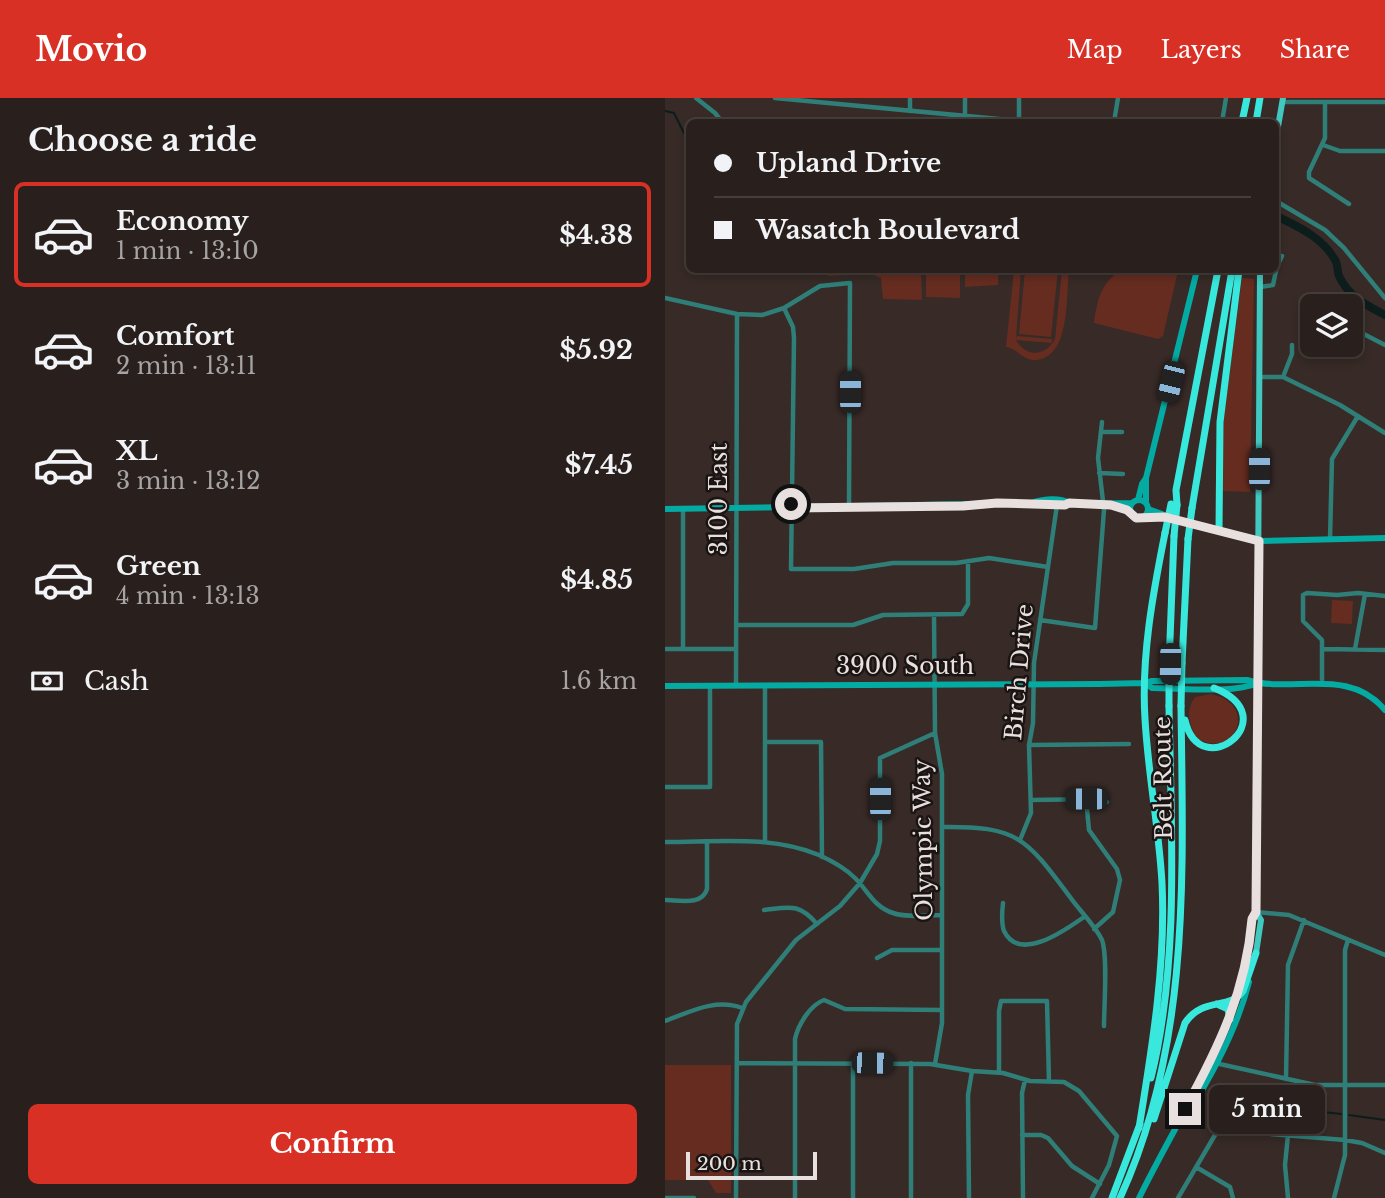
<!DOCTYPE html>
<html lang="en">
<head>
<meta charset="utf-8">
<style>
  :root { --surface:#29201d; --page:#352d2a; --text:#f1f3f6; --muted:#a5a3a4; --line:#453e3b; --accent:#d93025 }
  body { margin:0; font-family:"Libre Baskerville",serif; background:var(--page); color:var(--text); height:100vh; display:flex; flex-direction:column; font-size:26px; white-space:nowrap }
  * { box-sizing:border-box; margin:0 }
  p { font-size:23px; color:var(--muted) }
  .icon { flex:none; width:38px; height:38px; fill:none; stroke:currentColor; stroke-width:2; stroke-linecap:round; stroke-linejoin:round }
  .map { position:relative; flex:1; overflow:hidden }
  .details { display:flex; flex-direction:column; background:var(--surface); width:665px }
  .details>* { flex:none }
  .guide { position:absolute; left:21px; top:21px; width:593px; height:154px; border-radius:10px; box-shadow:0 4px 10px #0003,0 0 0 2px var(--line); display:grid; align-content:center; height:154px; padding:0 28px; background:var(--surface) }
  .buttons { position:absolute; left:635px; top:196px; display:grid; gap:14px }
  .buttons a { display:grid; place-items:center; width:63px; height:63px; border-radius:10px; background:var(--surface); box-shadow:0 4px 10px #0003,0 0 0 2px var(--line); font-size:35px }
  .scale { position:absolute; left:21px; bottom:18px; width:131px; box-sizing:border-box; padding-left:7px; border:4px solid #e8e0de; border-top:0; font-size:19px; line-height:24px; white-space:nowrap; color:#e8e0de; -webkit-text-stroke:5px #1a1413; paint-order:stroke }
  .end { position:absolute; width:32px; height:32px; margin:-16px; border:9px solid #e8e0de; background:#111; box-shadow:0 0 0 4px #111 }
  .from { border-radius:50% }
  .bubble { position:absolute; height:49px; border-radius:10px; background:var(--surface); box-shadow:0 4px 10px #0003,0 0 0 2px var(--line); font-size:23px; font-weight:700; line-height:49px; text-align:center }
  .car { position:absolute; width:21px; height:42px; margin:-21px -10px; border-radius:9px; box-shadow:0 0 5px 2px #0007; background:linear-gradient(#222 24%,#8ab4d8 0 40%,#222 0 76%,#8ab4d8 0 86%,#222 0) }
  .guide b { display:flex; align-items:center; gap:24px; height:66px; font-size:26px }
  .guide b+b { border-top:2px solid var(--line) }
  .guide i { width:18px; height:18px; background:var(--text) }
  ul { padding:0; list-style:none }
  li { display:flex; align-items:center; gap:21px; height:105px; margin:0 14px 10px; padding:0 14px; border:4px solid transparent; border-radius:10px }
  li div { flex:1 }
  li b { display:block; font-size:26px }
  li em { font-style:normal; font-weight:700 }
  li.selected { border-color:var(--accent) }
  li>.icon { width:63px; height:63px; stroke-width:1.5 }
  h2 { padding:0 28px; font-size:32px; line-height:84px }
  .pay { display:flex; align-items:center; gap:18px; height:77px; padding:0 28px; font-size:26px }
  .pay p { margin-inline-start:auto }
  .cta { display:flex; gap:14px; margin-top:auto; padding:14px 28px }
  .cta a { flex:1; height:80px; border-radius:10px; background:var(--accent); color:#fff; font-size:28px; font-weight:700; line-height:80px; text-align:center }
  header { display:flex; align-items:center; gap:42px; box-sizing:border-box; height:98px; padding:0 35px; background:var(--accent); color:#fff }
  header strong { font-size:33px }
  nav { display:flex; gap:38px; margin-inline-start:auto; font-size:24px }
  main { display:flex; flex:1; min-height:0 }
  .map>svg:first-child { display:block }
  .green { fill:#662c20 }
  .lines { fill:none; stroke-linecap:round; stroke-linejoin:round }
  .stream { stroke:#0d1d1c; stroke-width:2 }
  .river { stroke:#0d1d1c; stroke-width:8 }
  .street { stroke:#2f7e78; stroke-width:4.5 }
  .secondary { stroke:#04aba3; stroke-width:6 }
  .primary { stroke:#41c9c0; stroke-width:6 }
  .highway { stroke:#38e8dc; stroke-width:7 }
  .highway-bridge { stroke:#38e8dc; stroke-width:7 }
  .route { stroke:#e8e0de; stroke-width:9 }
  .labels { text-anchor:middle; dominant-baseline:central; stroke-width:5; stroke-linejoin:round; paint-order:stroke }
  .street-label { font-size:23px; fill:#e8e0de; stroke:#1a1413 }
</style>
</head>
<body>
<header>
<strong>Movio</strong>
<nav><a>Map</a><a>Layers</a><a>Share</a></nav>
</header>
<main>
<section class="details">
<h2>Choose a ride</h2>
<ul>
<li class="selected"><svg class="icon" aria-label="car" viewBox="0 0 24 24"><path d="M5 17H2v-5l4-1 3-4h7l3 4 3 1v5h-3M9 17h6M6 11h13"/><circle cx="7" cy="17" r="2"/><circle cx="17" cy="17" r="2"/></svg><div><b>Economy</b><p>1 min · 13:10</p></div><em>$4.38</em></li>
<li><svg class="icon" aria-label="car" viewBox="0 0 24 24"><path d="M5 17H2v-5l4-1 3-4h7l3 4 3 1v5h-3M9 17h6M6 11h13"/><circle cx="7" cy="17" r="2"/><circle cx="17" cy="17" r="2"/></svg><div><b>Comfort</b><p>2 min · 13:11</p></div><em>$5.92</em></li>
<li><svg class="icon" aria-label="car" viewBox="0 0 24 24"><path d="M5 17H2v-5l4-1 3-4h7l3 4 3 1v5h-3M9 17h6M6 11h13"/><circle cx="7" cy="17" r="2"/><circle cx="17" cy="17" r="2"/></svg><div><b>XL</b><p>3 min · 13:12</p></div><em>$7.45</em></li>
<li><svg class="icon" aria-label="car" viewBox="0 0 24 24"><path d="M5 17H2v-5l4-1 3-4h7l3 4 3 1v5h-3M9 17h6M6 11h13"/><circle cx="7" cy="17" r="2"/><circle cx="17" cy="17" r="2"/></svg><div><b>Green</b><p>4 min · 13:13</p></div><em>$4.85</em></li>
</ul>
<div class="pay"><svg class="icon" aria-label="cash" viewBox="0 0 24 24"><path d="M3 7h18v10H3z"/><circle cx="12" cy="12" r="2"/></svg>Cash<p>1.6 km</p></div>
<div class="cta"><a>Confirm</a></div>
</section>
<div class="map">
<svg width="720" height="1100" viewBox="0 0 720 1100">
  <rect width="100%" height="100%" fill="#372a27"/>
  <path class="green" d="M163 172H204V173L201 176 163 178Z
    M209 172H256L257 202 218 201 216 180 209 177Z
    M261 172H295V200L261 199Z
    M300 172H333V187L300 189Z
    M349 172H356L351 241 352 238 387 241V245L351 242C361 260 381 258 390 241L397 172H404C401 197 406 261 370 262 357 262 352 250 341 249Z
    M360 172H393L386 239 354 236Z
    M457 172 513 173 498 238 493 241 429 225C432 202 436 184 457 172Z
    M577 180 589 181 585 394 557 393 558 324Z
    M667 502 688 503 687 526 666 525Z
    M546 596C596 607 568 663 532 640 524 627 520 612 530 599Z
    M0 967H66V1095H51L43 1082H0Z"/>
  <g class="lines">
    <path class="stream" d="M0 13 9 15 21 39 24 41
      M543 994 623 1010 676 1016
      M684 1017 720 1022"/>
    <path class="river" d="M613 119C633 128 659 141 670 162 673 166 672 173 674 178 683 198 701 207 720 217"/>
    <path class="street" d="M31 0 50 15 57 24
      M110 0 365 24
      M245 0V13
      M618 4H720
      M660 4V40L644 74V80L684 106
      M300 19V0
      M354 23V0
      M449 24 453 0
      M557 24 561 0
      M658 47 675 53H720
      M611 103 660 132 679 150 720 200
      M595 189 608 187 612 168 617 158
      M0 200 72 216 97 217 119 210 155 188 185 185 184 408
      M119 210 128 229 129 240 126 471H189L228 465H291L324 460 383 469
      M689 231 720 247
      M594 279H618L675 307 720 335
      M618 279 627 256V247
      M436 334H457
      M434 375 458 376
      M18 411V551
      M665 442 667 361 693 318
      M269 517 270 635 277 676V925L270 966
      M375 522 430 530 439 412 433 360 437 324
      M71 527H188L218 517 297 516 303 506V463
      M0 551H71
      M658 551 720 552
      M690 551 700 496
      M657 585V542L638 523V497L642 495 672 497 693 495 720 498
      M71 587 72 216
      M100 587V744
      M100 644H156L157 759
      M364 647 464 646
      M0 689H45V588
      M421 701 424 732 452 771 455 782 448 814 429 831
      M366 702 434 701 442 704
      M277 729C353 728 361 740 405 799 414 812 430 827 437 842 443 858 439 908 439 928
      M355 742 366 715 364 647 368 625 369 565 392 407
      M0 744C51 744 106 737 154 757 165 762 181 771 190 780 203 793 209 809 228 815 243 820 261 817 277 817
      M0 802C14 802 37 808 42 791V744
      M338 805C337 814 336 825 339 833 355 866 403 830 419 819
      M99 812C125 809 134 805 152 826
      M591 814 624 817 720 857
      M212 860 227 852H277
      M0 923C25 914 50 900 77 910
      M72 965 265 966 307 973 338 975 365 983 399 984 414 993 452 1038 444 1067 427 1100
      M188 965V1100
      M246 965V1100
      M550 965 650 987H720
      M334 974V913L336 903H382L384 984
      M621 981 623 867 639 822
      M357 1037H376L383 1040 407 1068 435 1086
      M623 1037 620 1067 623 1100
      M531 1069 565 1089 568 1100
      M0 1100H29
      M71 1100 72 926 81 904 131 842 175 808 195 785 212 756 215 743V660L270 635
      M130 1100V941C133 927 145 907 159 902L180 911 277 912
      M304 1100 303 997 307 973
      M358 1100 357 995 360 982
      M513 1100 550 1037 556 1032 680 1042 697 1045 720 1055
      M669 1100 680 1057V852L683 842"/>
    <path class="secondary" d="M465 411a9 9 0 1 1 18 0a9 9 0 1 1-18 0Z
      M473 402 477 386 481 380 532 172
      M367 405 374 407 467 405
      M481 405V380
      M446 407 465 414
      M0 411 367 405C377 401 394 399 404 405
      M483 411 497 416 500 419
      M480 419H500L594 443 720 440
      M480 585 487 590C516 590 568 596 593 585
      M0 588 434 586 480 585 487 583 582 582C629 596 683 568 720 612
      M518 1019 523 1015C549 974 572 931 584 884
      M474 1100C520 1006 577 929 587 821L591 814"/>
    <path class="primary" d="M611 40 618 0
      M591 855 596 822 591 814 595 172"/>
    <path class="highway" d="M577 24 582 0
      M591 24 595 0
      M512 407 511 392 553 172
      M527 410 567 172
      M554 432 555 324 574 172
      M517 565 523 441
      M504 567 509 438
      M520 622C535 688 623 619 549 590
      M552 906 563 911 565 921
      M486 980C515 863 506 728 504 608
      M489 1021 520 925C538 898 564 913 578 893L591 855
      M474 1030C487 950 501 867 497 785 494 730 483 676 480 621 476 559 488 495 500 435
      M447 1100 475 1026
      M455 1100C526 945 518 774 516 608"/>
    <path class="highway-bridge" d="M500 435 506 406
      M509 438 512 407
      M523 441 527 410
      M504 608V567
      M516 608 517 565"/>
  </g>
  <g class="lines">
    <path class="route" d="M126 406V410L298 408 332 405 400 407 404 405 446 407 462 412 471 420 500 419 594 443 591 814 587 821C581 893 554 949 520 1011"/>
  </g>
  <g class="labels">
    <g class="street-label">
      <text transform="translate(54 401) rotate(-90)">3100 East</text>
      <text x="240" y="568">3900 South</text>
      <text transform="translate(354 574) rotate(-85)">Birch Drive</text>
      <text transform="translate(498 680) rotate(-91)">Belt Route</text>
      <text transform="translate(258 742) rotate(-91)">Olympic Way</text>
    </g>
  </g>
</svg>
<div class="buttons">
<a><svg class="icon" aria-label="layers" viewBox="0 0 24 24"><path d="M12 4l9 5-9 5-9-5zM3 14l9 5 9-5"/></svg></a>
</div>
<div class="scale">200 m</div>
<i class="end from" style="left:126px;top:406px"></i>
<i class="end" style="left:520px;top:1011px"></i>
<div class="bubble" style="left:544px;top:987px;width:116px">5 min</div>
<i class="car" style="left:506px;top:284px;rotate:194deg"></i>
<i class="car" style="left:185px;top:294px;rotate:0deg"></i>
<i class="car" style="left:594px;top:371px;rotate:0deg"></i>
<i class="car" style="left:505px;top:566px;rotate:181deg"></i>
<i class="car" style="left:215px;top:701px;rotate:0deg"></i>
<i class="car" style="left:421px;top:701px;rotate:270deg"></i>
<i class="car" style="left:207px;top:965px;rotate:91deg"></i>
<div class="guide">
<b><i class="from"></i>Upland Drive</b>
<b><i></i>Wasatch Boulevard</b>
</div>
</div>
</main>
</body>
</html>
